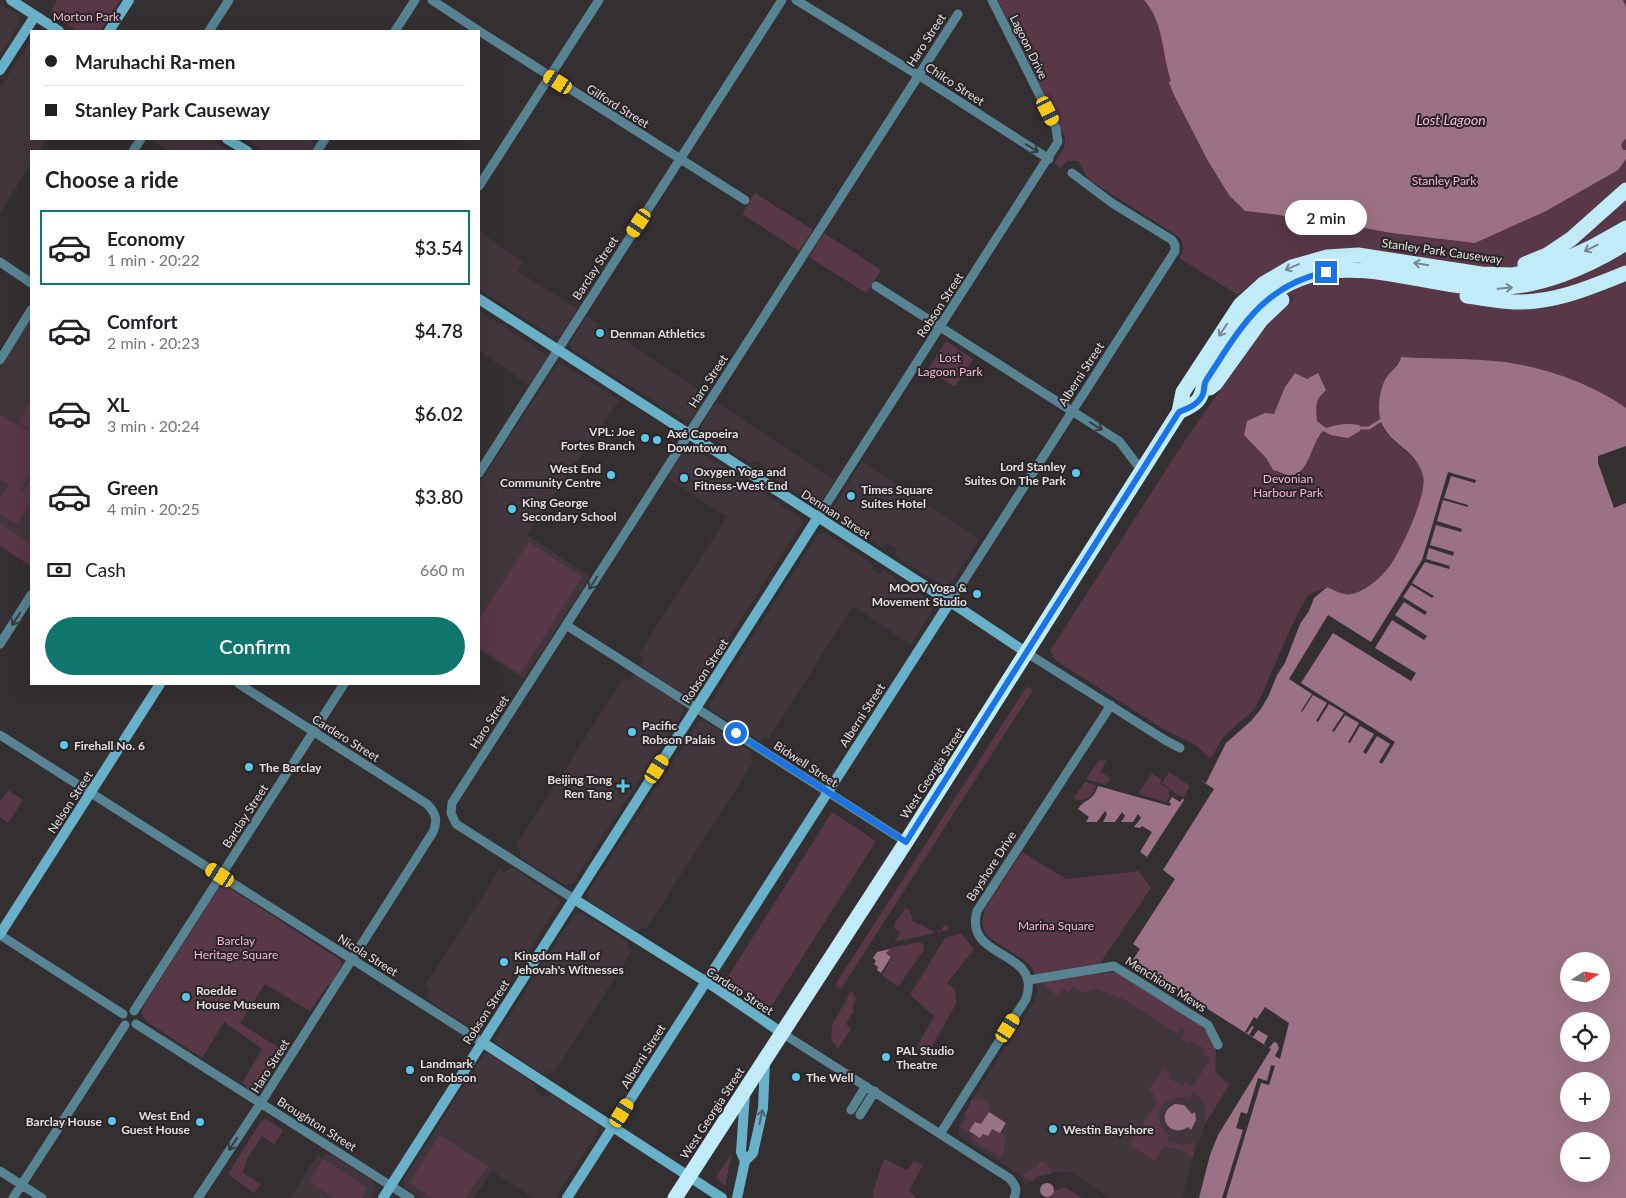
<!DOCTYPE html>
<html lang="en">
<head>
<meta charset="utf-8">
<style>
  :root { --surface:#fff; --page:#f6f6f6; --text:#202124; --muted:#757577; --line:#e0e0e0; --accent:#0f766e }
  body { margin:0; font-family:Lato,sans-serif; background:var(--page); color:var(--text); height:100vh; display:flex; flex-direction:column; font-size:19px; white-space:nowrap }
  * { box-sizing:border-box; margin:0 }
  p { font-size:16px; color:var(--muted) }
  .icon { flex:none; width:28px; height:28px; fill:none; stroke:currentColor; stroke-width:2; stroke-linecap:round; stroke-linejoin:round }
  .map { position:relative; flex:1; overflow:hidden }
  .sheet { position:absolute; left:30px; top:150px; width:450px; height:535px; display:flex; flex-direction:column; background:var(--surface); border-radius:0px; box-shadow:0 5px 20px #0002 }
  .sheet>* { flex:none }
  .hud { position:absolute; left:30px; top:30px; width:450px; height:110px; border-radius:0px; box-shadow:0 5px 20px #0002; display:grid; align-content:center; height:110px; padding:0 15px; background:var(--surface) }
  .needle { width:32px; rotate:78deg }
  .buttons { position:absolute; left:1560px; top:952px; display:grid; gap:10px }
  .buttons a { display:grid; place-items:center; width:50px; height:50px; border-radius:50%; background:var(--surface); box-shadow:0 5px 20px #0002; font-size:25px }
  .end { position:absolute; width:22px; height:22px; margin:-11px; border:6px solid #1a73e8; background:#fff; box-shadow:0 0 0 2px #fff }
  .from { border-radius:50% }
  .bubble { position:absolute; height:35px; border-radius:18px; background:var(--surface); box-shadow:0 5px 20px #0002; font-size:16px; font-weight:600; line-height:35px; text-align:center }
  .car { position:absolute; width:15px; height:30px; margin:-15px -8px; border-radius:6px; box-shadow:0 0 4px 1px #0007; background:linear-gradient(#f5c518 24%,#345 0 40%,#f5c518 0 76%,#345 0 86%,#f5c518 0) }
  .hud b { display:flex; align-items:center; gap:18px; height:48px; font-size:19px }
  .hud b+b { border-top:1px solid var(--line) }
  .hud i { width:12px; height:12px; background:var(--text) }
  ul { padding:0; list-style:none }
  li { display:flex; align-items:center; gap:15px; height:75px; margin:0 10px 8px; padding:0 5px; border:2px solid transparent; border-radius:0px }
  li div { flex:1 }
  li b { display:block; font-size:19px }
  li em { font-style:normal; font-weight:600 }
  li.current { border-color:var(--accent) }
  li>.icon { width:45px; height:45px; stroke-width:1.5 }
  h2 { padding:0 15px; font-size:22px; line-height:60px }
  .pay { display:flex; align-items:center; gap:12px; height:55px; padding:0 15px; font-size:19px }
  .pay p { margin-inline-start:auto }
  .cta { display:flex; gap:10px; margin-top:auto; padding:10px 15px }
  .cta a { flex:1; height:58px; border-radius:30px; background:var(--accent); color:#fff; font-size:20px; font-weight:600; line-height:58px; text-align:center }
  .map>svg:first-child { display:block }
  .built { fill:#41363b }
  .green { fill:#583747 }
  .water { fill:#9b7285; fill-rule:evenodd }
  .pier { fill:#342f31 }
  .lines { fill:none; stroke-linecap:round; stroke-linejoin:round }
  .stream { stroke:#9b7285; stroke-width:3 }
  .street { stroke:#578392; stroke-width:9 }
  .secondary { stroke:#69b1c9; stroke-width:10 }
  .highway { stroke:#c2ebfa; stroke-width:15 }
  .oneway { stroke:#353c42 }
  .oneway2 { stroke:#768890 }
  .oneway3 { stroke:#466470 }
  .route { stroke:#1a73e8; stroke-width:6 }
  .poi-dot { fill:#5dc7e8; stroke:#2a2527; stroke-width:2 }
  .labels { text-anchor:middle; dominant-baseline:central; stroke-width:4; stroke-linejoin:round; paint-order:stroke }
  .park-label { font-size:12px; fill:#f9b5d4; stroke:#2a2527 }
  .street-label { font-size:12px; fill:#e2dee0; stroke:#2a2527 }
  .poi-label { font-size:12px; font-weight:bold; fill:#e2dee0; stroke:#2a2527; text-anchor:start }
  .water-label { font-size:14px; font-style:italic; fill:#feb9d8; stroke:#2a2527 }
</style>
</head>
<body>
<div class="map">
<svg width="1626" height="1198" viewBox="0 0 1626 1198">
  <rect width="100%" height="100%" fill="#342f31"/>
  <path class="built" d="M0 4 16 14 20 22 0 55Z
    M31 40V139H48L40 151H31V164L0 213V88Z
    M150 139H211L230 151H170Z
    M244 139H308L316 143 311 151H264Z
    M479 231 523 262 518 271 577 309 560 336H552L479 289Z
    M479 310 546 355V360L529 385 479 351Z
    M587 316 707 395 692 418 688 420H684L572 349 570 345 572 339Z
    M31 320V543L0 523V369Z
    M557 364H562L619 400 527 535 590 577 524 679 479 650V484Z
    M716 402 835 480 822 500 819 503H813L767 474 765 466 757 461 750 463 704 433 702 429V424Z
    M686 448H693L743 479 742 484 746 487 749 489 756 488 801 518 803 522 694 693 689 696 685 695 643 667 642 657 638 655 727 517 667 478Z
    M862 461 980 539 953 580 948 585H941L895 556 896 549 888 544 884 547H881L834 516 832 509Z
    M825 533 873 564 872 569 880 574 883 570 931 601 933 609 911 645 853 606 769 738 765 736 760 741 712 711 709 705 818 534Z
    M635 674 681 703 683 708 682 714 572 884 565 885 524 860 520 857V849L516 846 624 677 629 680Z
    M699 721H705L751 751 750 758 754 761 646 929 642 927 638 930 635 931 588 900 586 895Z
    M513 868 558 898 560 903 480 1027 474 1029 429 1000 427 995 429 989 425 986 500 869 504 872Z
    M580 912 628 942V947L632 951 554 1073 549 1070 547 1073 543 1074 497 1044 496 1037 574 915Z
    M1115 971 1201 1024 1213 1042 1216 1050V1071L1219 1075 1230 1083 1205 1124 1191 1163 1182 1198H1110L1070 1172H1045L1037 1176 1025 1185 1021 1176 1014 1171 963 1139 958 1134 960 1123 973 1098 1034 1002 1037 993V981Z
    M484 1054H490L536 1084 535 1091 544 1097 552 1095 598 1125V1132L555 1198H533L492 1171 474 1198H421L404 1187V1179Z
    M318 1154 322 1157 327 1154 332 1155 372 1180 376 1187 371 1198H290Z"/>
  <path class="green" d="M57 0H120L100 31H77L53 15 51 11Z
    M998 0H1626V408C1592 384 1547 368 1505 362 1471 358 1436 359 1401 357 1399 367 1391 370 1386 378 1379 389 1381 411 1382 423 1383 439 1418 454 1424 476 1428 494 1402 548 1391 564 1383 576 1366 591 1352 594 1344 596 1334 590 1327 587L1255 710 1212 760 1194 744 1165 730 1055 660 1050 651 1178 451 1206 410 1273 317 1294 299 1258 277 1238 295 1179 258C1184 250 1185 244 1179 237L1088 179 1078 161H1067L1060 168 1054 163 1064 148 1065 137Z
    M755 193 813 230 799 251 742 214Z
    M824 233 881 270 866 293 809 257Z
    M946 341 973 359 955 387 928 369Z
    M31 401V430L18 422Z
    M0 414 31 433V473L20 491 22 493 31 479V502L17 524 0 514V499L9 485 0 479Z
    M0 523 31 543V566L0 546Z
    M529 542 582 577 520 674 479 647V619Z
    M1027 686 1033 690 841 989 835 985Z
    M1099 760 1107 761 1100 772 1111 778 1106 785 1086 779Z
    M1169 772 1190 786 1184 797 1176 794 1162 783Z
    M1152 773 1162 780 1160 784 1170 790 1168 793 1170 795 1166 802 1138 794Z
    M1085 782 1096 785C1093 798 1085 802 1073 799Z
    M8 790 23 800 8 823 0 817V802Z
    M832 812 876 841 771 1007 727 978Z
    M1022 852 1066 879 1139 871 1151 888 1099 965 1036 976 1032 968 1027 962 988 937 984 930 982 922 985 909Z
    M223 886 228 887 339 959 342 964 332 983 327 986 310 1011 265 984 240 1023 284 1051 266 1079 265 1087 257 1094C252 1095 247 1090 246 1085L242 1083 262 1049 224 1022 202 1058 146 1021 141 1013 144 1005 219 888Z
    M905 908 911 911 910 914 913 916 911 920 919 925 920 924 936 933 938 930 941 931 944 925 949 927 948 930 895 942 900 932 895 929 894 925Z
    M961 933 974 949 947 983 955 989 956 1004 929 1052 916 1048 934 1016 910 995 945 938Z
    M920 942 924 945V950L898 987 882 975 892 957 887 953 890 948Z
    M1115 972 1200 1025 1208 1033 1215 1048V1069L1217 1075 1229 1085 1205 1124C1207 1110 1205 1100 1193 1092L1189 1099C1164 1092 1148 1117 1169 1135L1167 1142 1184 1145 1194 1142 1193 1158 1181 1150 1164 1146 1155 1161 1129 1145 1157 1102 1153 1098 1154 1093 1149 1090 1163 1069 1170 1073 1168 1077 1182 1086 1185 1082 1193 1087 1211 1058 1203 1053 1205 1049 1191 1040 1188 1044 1181 1039 1186 1031 1181 1027 1177 1033 1123 999 1097 989 1084 993 1073 987 1069 992 1062 989 1058 996 1046 988 1045 984 1047 980Z
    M851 991 856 998 852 1007 854 1011 846 1024 850 1028 849 1032 838 1049 831 1039 832 1025Z
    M973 1098 984 1100 991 1107 981 1124 975 1122 969 1131 961 1127 968 1117 964 1115Z
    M266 1119 283 1130 274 1145 262 1136 246 1161 243 1173 261 1184 254 1193 228 1174 261 1121Z
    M992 1129 1006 1135 1004 1151 1000 1157 972 1140 974 1134 980 1138 983 1133Z
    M440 1135 488 1166 465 1198H433L409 1183Z
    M732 1153 725 1186 716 1177Z
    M323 1159 368 1188 361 1198H334L309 1182Z
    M884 1159 907 1170 914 1161 923 1165 909 1191 917 1198H873V1191Z
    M1041 1161 1043 1163 1045 1161 1047 1162 1046 1164 1053 1170 1050 1174 1036 1177 1032 1182 1021 1174 1033 1169Z
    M1065 1187 1082 1198H1046L1051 1197 1054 1191Z"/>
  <path class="water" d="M1144 0H1623L1626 7V139L1624 140 1621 145 1623 150H1626V159L1618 170 1546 211 1475 243 1392 233 1364 228 1353 224 1331 228 1280 215 1245 211 1229 195 1208 161 1173 93 1169 82 1171 81C1162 54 1164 22 1144 0Z
    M1401 357C1436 359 1470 358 1505 362 1547 368 1592 384 1626 408V1198H1199L1210 1155 1218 1135 1271 1049 1132 961 1140 949 1133 944 1175 879 1163 870 1214 789 1199 779 1225 739 1255 710 1262 699 1305 604 1327 587C1334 590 1344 596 1352 594 1366 591 1383 576 1391 564 1402 548 1428 493 1423 476 1415 444 1379 444 1379 408 1379 399 1381 386 1386 378 1391 370 1399 367 1401 357ZM1569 961H1601V994H1569ZM1569 1021H1601V1054H1569ZM1569 1081H1601V1114H1569ZM1569 1141H1601V1174H1569Z
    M1295 373 1307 379 1318 373 1326 390C1314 401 1316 406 1317 421L1326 428C1338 424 1347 423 1359 425L1361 428 1360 431 1348 438 1331 435 1323 431C1311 442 1309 478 1288 475 1283 474 1278 471 1273 470L1267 459 1244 435 1247 421 1265 413 1274 414 1285 387Z
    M1098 786 1170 806 1171 803 1169 802 1172 797 1180 802 1183 798 1184 800 1147 857 1140 852 1152 832 1142 826 1140 828 1134 827 1141 818 1138 814 1133 822H1121L1125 816 1122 812 1115 822H1103L1107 814 1105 811 1097 822H1086L1089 817 1078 809C1086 797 1092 803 1098 786Z
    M890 949 886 953 891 957 881 973 877 970 878 967 874 964 876 961 873 958 877 952Z
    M1175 1104 1184 1105 1192 1114 1195 1112 1196 1120 1191 1130 1188 1127C1169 1140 1154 1113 1175 1104Z
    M989 1112 1006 1123 1000 1133 992 1129 988 1136 983 1134 980 1138 969 1131 975 1122 981 1124Z
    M1040 1190a7 7 0 1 1 14 0a7 7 0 1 1-14 0Z"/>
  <path class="pier" d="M1626 446V503L1614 508 1598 463V456Z
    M1448 472 1476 480 1475 483 1451 476 1444 498 1468 505V507L1443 500 1437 521 1462 529 1461 532 1436 525 1430 545 1454 552 1453 556 1429 548 1426 559 1450 566 1449 569 1425 562 1412 583 1434 596 1432 598 1411 585 1403 597 1427 612 1425 615 1404 602 1395 615 1427 636 1424 640 1392 620 1375 648 1416 673 1411 681 1333 633 1301 683 1395 742 1382 764 1379 762 1390 744 1377 736 1366 754 1363 752 1374 734 1360 726 1350 743 1348 742 1359 723 1345 715 1334 732 1332 731 1344 713 1329 704 1318 722 1316 721 1327 703 1313 695 1302 712 1301 711 1312 694 1289 679 1328 615 1371 642 1422 560Z
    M1326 587H1327L1314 598 1309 611 1300 624 1285 663 1277 675 1269 695 1261 709 1251 721 1226 743 1206 783 1197 778 1210 760 1223 737 1254 710 1262 694 1291 627 1307 596Z
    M1265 1007 1289 1023 1280 1059 1275 1056 1279 1048 1277 1043 1274 1042 1269 1048 1264 1044 1268 1036 1258 1030 1253 1037 1249 1035 1254 1027 1252 1026 1247 1033 1245 1032 1254 1017 1257 1019Z
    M1271 1065 1275 1066 1269 1085 1261 1083 1226 1198H1222L1243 1130 1236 1128 1241 1112 1247 1114 1258 1078 1267 1081Z"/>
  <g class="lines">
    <path class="stream" d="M1361 428H1369L1380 421"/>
    <path class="street" d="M432 0 479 31
      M796 0 926 80 1049 159
      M209 31 229 0
      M395 31 415 0
      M479 31 745 200
      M133 151 141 139
      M317 151 325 139
      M479 186 599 0
      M0 262 31 283
      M876 286 1119 441 1142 471
      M0 360 31 310
      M479 473 782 0
      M818 517 1058 142 1056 128 992 0
      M950 602 1175 251V245L1172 240 1112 203 1072 173
      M566 625 906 842
      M0 644 31 595
      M1027 653 1165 740 1180 748
      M0 735 482 1042
      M574 899 456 824 451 813 452 803 958 14
      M0 935 123 1014
      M1029 980 1114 966 1208 1025 1218 1045
      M134 1011 344 684
      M136 1024 410 1198
      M782 1033 1009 1178C1015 1184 1018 1189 1014 1198
      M851 1110 866 1086
      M860 1115 875 1091
      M940 1134 1026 999C1043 948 963 961 977 911L1111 705
      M0 1171 42 1198
      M13 1198 125 1025
      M198 1198 260 1104 433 832C438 821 436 813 427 804L239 684"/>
    <path class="secondary" d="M11 0 59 31
      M109 31 129 0
      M0 70 35 16
      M227 139 247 151
      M479 299 961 609 1027 653
      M574 899 716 988 782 1033
      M0 934 160 684
      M482 1042 722 1198
      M745 1093 741 1152 745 1161
      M383 1198 818 517
      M567 1198 950 602
      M737 1198 745 1161 753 1153 763 1108 765 1062"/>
    <path class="highway" d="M1525 264 1547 255 1571 239 1626 190
      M1467 296C1482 298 1498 301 1514 302 1554 303 1589 288 1626 273
      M1210 388 1215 384 1261 320 1282 300
      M1179 412C1196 404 1202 401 1204 382 1225 352 1244 315 1274 293 1342 244 1422 290 1495 288 1541 287 1588 267 1626 243
      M675 1198 906 842 1179 412 1183 392 1240 305 1263 284 1292 267 1327 257 1358 255 1481 274 1512 275 1536 270 1566 259 1594 246 1626 228"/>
  </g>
  <defs><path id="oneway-shaft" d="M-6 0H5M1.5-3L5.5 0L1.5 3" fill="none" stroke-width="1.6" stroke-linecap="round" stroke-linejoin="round" transform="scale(1.25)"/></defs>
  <g class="oneway">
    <use href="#oneway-shaft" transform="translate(1032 148) rotate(32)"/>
    <use href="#oneway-shaft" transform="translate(1096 426) rotate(32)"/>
    <use href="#oneway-shaft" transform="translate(593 583) rotate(123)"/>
    <use href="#oneway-shaft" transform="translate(16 619) rotate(123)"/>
    <use href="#oneway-shaft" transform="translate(233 1144) rotate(124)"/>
  </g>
  <g class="oneway2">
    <use href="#oneway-shaft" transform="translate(1591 248) rotate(153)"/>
    <use href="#oneway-shaft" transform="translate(1421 264) rotate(-171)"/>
    <use href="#oneway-shaft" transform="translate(1292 267) rotate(157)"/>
    <use href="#oneway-shaft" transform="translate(1505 288) rotate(-5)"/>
    <use href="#oneway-shaft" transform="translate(1223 330) rotate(123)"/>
  </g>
  <use class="oneway3" href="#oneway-shaft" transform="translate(761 1117) rotate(-78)"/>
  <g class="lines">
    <path class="route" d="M736 733 906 842 1179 412C1189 408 1199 404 1203 394 1205 389 1203 384 1207 379 1240 329 1262 286 1326 272"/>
  </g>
  <g class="poi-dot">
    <circle cx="600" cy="333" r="5"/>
    <circle cx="645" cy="438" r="5"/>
    <circle cx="657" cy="440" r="5"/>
    <circle cx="1076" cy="473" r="5"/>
    <circle cx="611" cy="475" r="5"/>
    <circle cx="684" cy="478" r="5"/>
    <circle cx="851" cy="496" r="5"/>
    <circle cx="512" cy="509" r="5"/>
    <circle cx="977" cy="594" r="5"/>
    <circle cx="632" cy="732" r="5"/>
    <circle cx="64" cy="745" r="5"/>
    <circle cx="249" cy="767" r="5"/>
    <path d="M620.5 778.5h5v5h5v5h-5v5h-5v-5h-5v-5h5z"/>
    <circle cx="504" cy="962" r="5"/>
    <circle cx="186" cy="997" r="5"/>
    <circle cx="886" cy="1057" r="5"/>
    <circle cx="410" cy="1070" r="5"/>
    <circle cx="796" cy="1077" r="5"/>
    <circle cx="112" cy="1121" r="5"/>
    <circle cx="200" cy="1122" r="5"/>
    <circle cx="1053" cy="1129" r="5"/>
  </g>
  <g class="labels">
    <g class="park-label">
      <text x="86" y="16">Morton Park</text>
      <text x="1444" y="180">Stanley Park</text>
      <text x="950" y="357">Lost<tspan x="950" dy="14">Lagoon Park</tspan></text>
      <text x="1288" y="478">Devonian<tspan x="1288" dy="14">Harbour Park</tspan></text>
      <text x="1056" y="925">Marina Square</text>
      <text x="236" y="940">Barclay<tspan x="236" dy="14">Heritage Square</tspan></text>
    </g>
    <g class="street-label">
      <text transform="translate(926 40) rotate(-57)">Haro Street</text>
      <text transform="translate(1029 47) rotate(64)">Lagoon Drive</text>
      <text transform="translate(955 84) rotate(33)">Chilco Street</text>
      <text transform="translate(618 106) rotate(32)">Gilford Street</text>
      <text transform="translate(1442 251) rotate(8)">Stanley Park Causeway</text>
      <text transform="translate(595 268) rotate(-57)">Barclay Street</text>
      <text transform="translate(940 305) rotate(-57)">Robson Street</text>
      <text transform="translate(1081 374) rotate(-57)">Alberni Street</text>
      <text transform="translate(708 381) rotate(-57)">Haro Street</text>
      <text transform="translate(836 514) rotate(33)">Denman Street</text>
      <text transform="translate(705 671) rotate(-57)">Robson Street</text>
      <text transform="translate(862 715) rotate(-57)">Alberni Street</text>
      <text transform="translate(489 722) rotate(-57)">Haro Street</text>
      <text transform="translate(346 738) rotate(32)">Cardero Street</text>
      <text transform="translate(806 764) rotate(33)">Bidwell Street</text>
      <text transform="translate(932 773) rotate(-57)">West Georgia Street</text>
      <text transform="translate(70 802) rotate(-57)">Nelson Street</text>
      <text transform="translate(245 816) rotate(-57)">Barclay Street</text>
      <text transform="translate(991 866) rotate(-57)">Bayshore Drive</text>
      <text transform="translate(368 955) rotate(32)">Nicola Street</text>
      <text transform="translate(1166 984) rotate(32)">Menchions Mews</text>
      <text transform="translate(740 991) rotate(33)">Cardero Street</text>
      <text transform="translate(486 1012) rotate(-57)">Robson Street</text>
      <text transform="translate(643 1056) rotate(-58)">Alberni Street</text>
      <text transform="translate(270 1066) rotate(-58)">Haro Street</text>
      <text transform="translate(712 1113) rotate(-57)">West Georgia Street</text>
      <text transform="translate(317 1124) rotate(32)">Broughton Street</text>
    </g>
    <g class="poi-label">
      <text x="610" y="333">Denman Athletics</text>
      <text x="635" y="431" text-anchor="end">VPL: Joe<tspan x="635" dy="14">Fortes Branch</tspan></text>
      <text x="667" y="433">Axé Capoeira<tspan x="667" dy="14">Downtown</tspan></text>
      <text x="1066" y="466" text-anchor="end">Lord Stanley<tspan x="1066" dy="14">Suites On The Park</tspan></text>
      <text x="601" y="468" text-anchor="end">West End<tspan x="601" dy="14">Community Centre</tspan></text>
      <text x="694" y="471">Oxygen Yoga and<tspan x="694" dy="14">Fitness-West End</tspan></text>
      <text x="861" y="489">Times Square<tspan x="861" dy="14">Suites Hotel</tspan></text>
      <text x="522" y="502">King George<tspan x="522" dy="14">Secondary School</tspan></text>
      <text x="967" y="587" text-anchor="end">MOOV Yoga &amp;<tspan x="967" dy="14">Movement Studio</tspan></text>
      <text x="642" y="725">Pacific<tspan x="642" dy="14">Robson Palais</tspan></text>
      <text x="74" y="745">Firehall No. 6</text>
      <text x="259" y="767">The Barclay</text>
      <text x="612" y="779" text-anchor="end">Beijing Tong<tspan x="612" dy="14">Ren Tang</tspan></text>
      <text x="514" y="955">Kingdom Hall of<tspan x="514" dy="14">Jehovah's Witnesses</tspan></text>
      <text x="196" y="990">Roedde<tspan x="196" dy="14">House Museum</tspan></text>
      <text x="896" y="1050">PAL Studio<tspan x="896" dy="14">Theatre</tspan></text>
      <text x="420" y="1063">Landmark<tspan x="420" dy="14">on Robson</tspan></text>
      <text x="806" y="1077">The Well</text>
      <text x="190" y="1115" text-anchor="end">West End<tspan x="190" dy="14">Guest House</tspan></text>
      <text x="102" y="1121" text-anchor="end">Barclay House</text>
      <text x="1063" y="1129">Westin Bayshore</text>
    </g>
    <g class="water-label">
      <text x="1451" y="119">Lost Lagoon</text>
    </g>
  </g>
</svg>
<div class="buttons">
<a><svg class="needle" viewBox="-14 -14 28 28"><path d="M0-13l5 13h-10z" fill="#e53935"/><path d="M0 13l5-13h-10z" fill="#757577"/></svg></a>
<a><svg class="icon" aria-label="locate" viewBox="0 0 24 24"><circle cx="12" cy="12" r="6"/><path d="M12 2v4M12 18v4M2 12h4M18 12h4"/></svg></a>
<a>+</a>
<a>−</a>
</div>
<i class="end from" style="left:736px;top:733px"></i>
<i class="end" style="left:1326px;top:272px"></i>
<div class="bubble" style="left:1285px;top:200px;width:82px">2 min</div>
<i class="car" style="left:558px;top:82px;rotate:302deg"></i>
<i class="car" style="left:1048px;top:111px;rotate:153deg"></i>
<i class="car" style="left:639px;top:223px;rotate:213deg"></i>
<i class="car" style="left:657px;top:769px;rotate:32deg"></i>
<i class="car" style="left:220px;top:875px;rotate:303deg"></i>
<i class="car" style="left:1008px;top:1028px;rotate:32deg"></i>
<i class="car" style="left:622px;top:1113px;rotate:32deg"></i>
<div class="hud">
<b><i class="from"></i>Maruhachi Ra-men</b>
<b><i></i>Stanley Park Causeway</b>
</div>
<section class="sheet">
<h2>Choose a ride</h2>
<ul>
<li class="current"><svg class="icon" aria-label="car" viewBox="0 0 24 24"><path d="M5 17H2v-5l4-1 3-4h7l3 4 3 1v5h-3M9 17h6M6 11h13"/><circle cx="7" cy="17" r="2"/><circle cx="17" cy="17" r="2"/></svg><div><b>Economy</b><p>1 min · 20:22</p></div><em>$3.54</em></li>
<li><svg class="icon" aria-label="car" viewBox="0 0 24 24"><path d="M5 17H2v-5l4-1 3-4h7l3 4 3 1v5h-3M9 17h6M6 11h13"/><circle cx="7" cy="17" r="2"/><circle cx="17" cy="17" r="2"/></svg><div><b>Comfort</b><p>2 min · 20:23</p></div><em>$4.78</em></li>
<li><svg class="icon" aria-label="car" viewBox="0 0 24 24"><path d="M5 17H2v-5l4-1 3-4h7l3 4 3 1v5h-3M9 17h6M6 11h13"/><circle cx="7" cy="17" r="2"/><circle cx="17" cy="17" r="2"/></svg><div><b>XL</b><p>3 min · 20:24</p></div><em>$6.02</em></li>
<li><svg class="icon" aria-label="car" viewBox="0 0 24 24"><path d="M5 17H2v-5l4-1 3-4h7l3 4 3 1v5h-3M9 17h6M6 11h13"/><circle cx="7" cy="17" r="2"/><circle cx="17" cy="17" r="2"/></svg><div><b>Green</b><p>4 min · 20:25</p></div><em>$3.80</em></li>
</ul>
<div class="pay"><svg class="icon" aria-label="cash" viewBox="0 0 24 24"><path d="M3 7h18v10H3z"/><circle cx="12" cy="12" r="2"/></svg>Cash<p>660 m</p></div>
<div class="cta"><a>Confirm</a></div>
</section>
</div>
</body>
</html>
